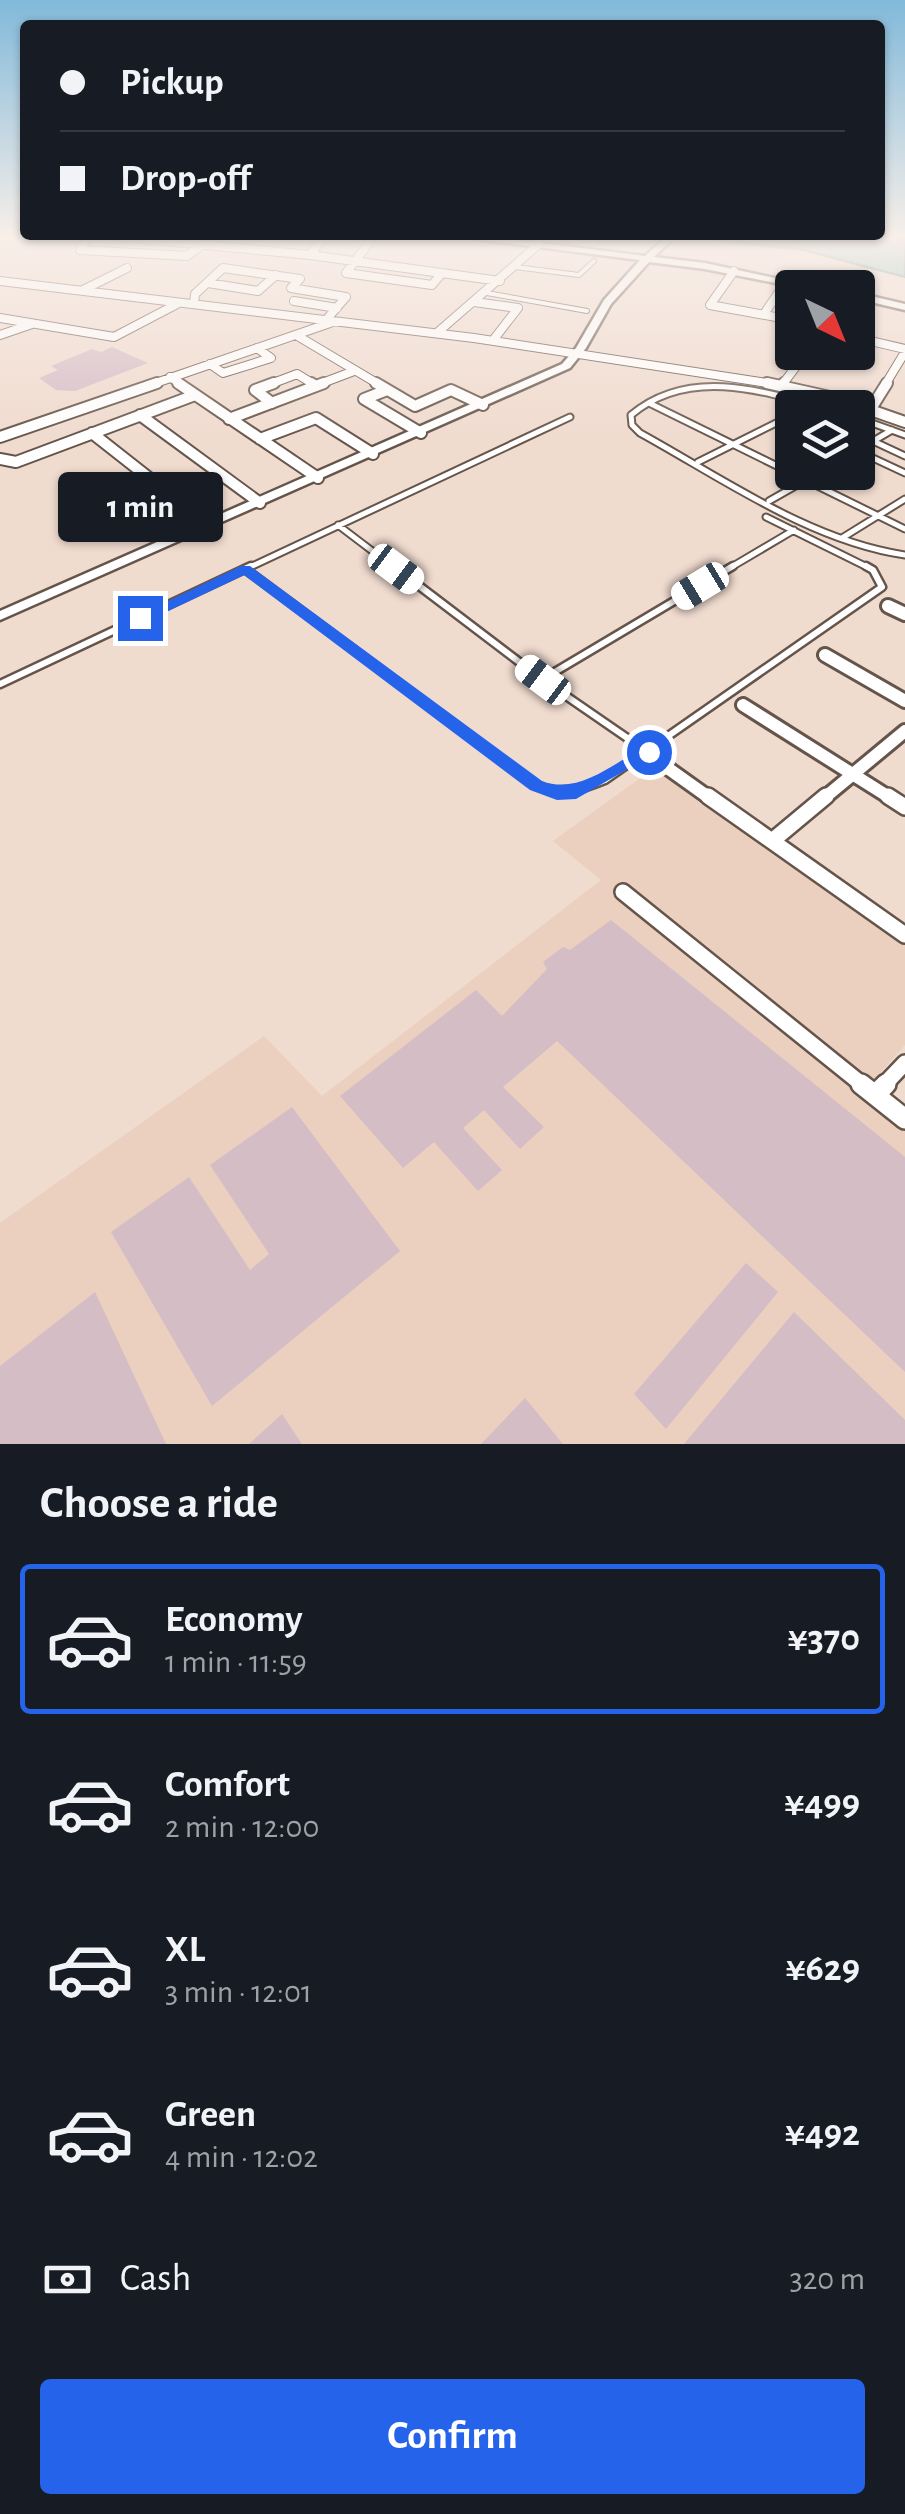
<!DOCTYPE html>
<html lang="en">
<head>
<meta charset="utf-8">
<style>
  :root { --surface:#171b24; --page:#242831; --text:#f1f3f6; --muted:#9ea1a6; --line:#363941; --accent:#2563eb }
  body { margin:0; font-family:"Alegreya Sans",sans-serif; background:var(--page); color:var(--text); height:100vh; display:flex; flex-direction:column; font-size:38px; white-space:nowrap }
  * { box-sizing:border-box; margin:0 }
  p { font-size:32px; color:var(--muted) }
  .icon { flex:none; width:55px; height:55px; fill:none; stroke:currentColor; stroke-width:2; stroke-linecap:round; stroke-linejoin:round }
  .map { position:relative; height:1444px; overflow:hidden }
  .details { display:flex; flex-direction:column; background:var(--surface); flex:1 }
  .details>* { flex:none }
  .hud { position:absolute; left:20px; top:20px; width:865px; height:220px; border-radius:10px; box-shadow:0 2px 8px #0004; display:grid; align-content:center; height:220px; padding:0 40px; background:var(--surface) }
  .needle { width:65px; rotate:137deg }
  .fabs { position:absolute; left:775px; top:270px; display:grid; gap:20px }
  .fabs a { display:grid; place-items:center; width:100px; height:100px; border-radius:10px; background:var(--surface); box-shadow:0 2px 8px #0004; font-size:50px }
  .end { position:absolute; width:45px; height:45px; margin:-22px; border:12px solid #2563eb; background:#fff; box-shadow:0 0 0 5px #fff }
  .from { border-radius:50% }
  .bubble { position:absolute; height:70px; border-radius:10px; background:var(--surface); box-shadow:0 2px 8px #0004; font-size:32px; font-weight:700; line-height:70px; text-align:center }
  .car { position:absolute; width:30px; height:60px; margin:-30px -15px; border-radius:12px; box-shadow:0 0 8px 2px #0007; background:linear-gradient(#fff 24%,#345 0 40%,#fff 0 76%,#345 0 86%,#fff 0) }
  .hud b { display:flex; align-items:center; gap:35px; height:95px; font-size:38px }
  .hud b+b { border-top:2px solid var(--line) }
  .hud i { width:25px; height:25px; background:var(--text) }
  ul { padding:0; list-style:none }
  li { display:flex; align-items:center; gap:30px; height:150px; margin:0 20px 15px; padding:0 20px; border:5px solid transparent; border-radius:10px }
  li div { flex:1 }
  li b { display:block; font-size:38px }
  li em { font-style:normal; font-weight:700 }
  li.active { border-color:var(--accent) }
  li>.icon { width:90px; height:90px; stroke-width:1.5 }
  h2 { padding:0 40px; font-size:45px; line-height:120px }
  .pay { display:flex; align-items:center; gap:25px; height:110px; padding:0 40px; font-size:38px }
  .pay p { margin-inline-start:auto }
  .action { display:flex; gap:20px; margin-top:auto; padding:20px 40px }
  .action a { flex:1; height:115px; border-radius:10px; background:var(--accent); color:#fff; font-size:40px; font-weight:700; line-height:115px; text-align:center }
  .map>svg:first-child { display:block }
  .built { fill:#ebcfbf }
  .water { fill:#87c0c5; stroke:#698e90; stroke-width:2.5 }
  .building { fill:#d5bdc6 }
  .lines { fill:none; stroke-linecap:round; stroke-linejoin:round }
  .service-far2-casing { stroke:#655449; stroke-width:6 }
  .service-far1-casing { stroke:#655449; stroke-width:9 }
  .service-casing { stroke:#655449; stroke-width:11 }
  .minor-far4-casing { stroke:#655449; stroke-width:10 }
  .minor-far3-casing { stroke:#655449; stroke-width:14 }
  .minor-far2-casing { stroke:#655449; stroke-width:18 }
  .minor-far1-casing { stroke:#655449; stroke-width:20 }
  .minor-casing { stroke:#655449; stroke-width:24 }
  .tertiary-casing { stroke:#655449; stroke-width:5 }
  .service-far2 { stroke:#fff; stroke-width:4 }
  .service-far1 { stroke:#fff; stroke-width:5 }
  .service { stroke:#fff; stroke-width:6 }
  .minor-far4 { stroke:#fff; stroke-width:8 }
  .minor-far3 { stroke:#fff; stroke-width:10 }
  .minor-far2 { stroke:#fff; stroke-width:12 }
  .minor-far1 { stroke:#fff; stroke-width:15 }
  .minor { stroke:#fff; stroke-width:19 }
  .tertiary { fill:#fff; fill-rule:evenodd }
  .route { fill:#2563eb }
</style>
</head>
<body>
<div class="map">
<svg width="905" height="1444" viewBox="0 0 905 1444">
  <rect width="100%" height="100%" fill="#f0dbcf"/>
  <path class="built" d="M657 766 905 939V1045L864 1091 905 1125V1444H0V1223L264 1036 322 1096 601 880 553 841Z"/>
  <path class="water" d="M687 237H898L905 239V277L804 250Z"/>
  <path class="building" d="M112 347 148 363 75 391 56 390 39 378 58 370 51 366 92 349 101 352Z
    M611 920 905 1157V1372L557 1041 503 1087 544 1127 520 1149 484 1110 463 1128 502 1170 478 1191 434 1142 403 1168 340 1096 476 990 502 1016 547 969 543 962 563 947 570 950Z
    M292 1107 400 1251 212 1406 111 1232 189 1177 250 1270 269 1254 210 1165Z
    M746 1263 778 1292 666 1429 634 1394Z
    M95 1292 166 1444H0V1366Z
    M794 1312 905 1420V1444H684Z
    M525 1398 563 1444H481Z
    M282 1414 302 1444H249Z"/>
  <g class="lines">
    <defs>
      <path id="service-far2" d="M515 267 579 275 594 261
        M487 293 587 311"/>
      <path id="service-far1" d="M649 403 905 529
        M822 408C758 389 687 368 631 415L632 425 640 433C722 478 810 541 905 555
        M858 418 905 435
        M858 428 873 441 905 456
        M858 450 892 430
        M858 451 905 473
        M698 462 792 415
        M769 501 820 472
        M766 517 871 569
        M338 525 396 569
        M842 538 905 499
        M246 569 570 417
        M728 569 794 530"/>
      <path id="service" d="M393 566 543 680 649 753
        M245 569 536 785C563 797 578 791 605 780L882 587 873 570 866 566
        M543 679 733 566
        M0 684 251 566"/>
      <path id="minor-far4" d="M88 237 80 250 187 256 202 245
        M123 237 310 255
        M324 237 310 255 500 281
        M371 240 346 273 432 285 442 273
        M734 271 710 305 792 320
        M0 281 474 338 780 385
        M208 283 258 291 276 275
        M83 290 127 268
        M294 301 337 308
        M474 302 518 308 494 339
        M194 304 195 294 223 268 300 279 291 288 346 297 326 320
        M764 314 781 289
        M0 318 114 337 177 304
        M438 332 539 244
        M0 335 32 324
        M296 335 380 385
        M858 338 905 349
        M210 364 223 373 271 358 257 348
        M170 377 182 385
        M150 385 330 323
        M268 385 297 374 315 385
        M317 385 354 371
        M782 385 807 352
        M885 385 905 352"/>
      <path id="minor-far3" d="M178 383 318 478
        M311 383 316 386
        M376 383 415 406 451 390 483 405
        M767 383 839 399 905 422
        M781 386 784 383
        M387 390 364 399 421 433
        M272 403 255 390 274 383
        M872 407 887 383
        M140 415 260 503
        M229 419 324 383
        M92 433 209 525
        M0 437 157 383
        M260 439 316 418 373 454
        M0 459 16 462 195 395"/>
      <path id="minor-far2" d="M888 606 905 614
        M825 655 905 701
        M743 705 892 799
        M662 764 711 799
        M823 799 905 731"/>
      <path id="minor-far1" d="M708 796 905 935
        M888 796 905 807
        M772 841 826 796
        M623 892 864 1086
        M883 1086 905 1063"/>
      <path id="minor" d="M861 1084 905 1119
        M876 1094 886 1084"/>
      <path id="tertiary" d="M470 237H492L645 256 666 237H675L654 257 705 263 821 288H801L705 269 649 262 611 304 586 348 570 368 0 620V611L562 364 576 348 604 300 640 260 474 239Z
        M858 293 905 304V310L858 299Z"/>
    </defs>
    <use href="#service-far2" class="service-far2-casing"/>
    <use href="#service-far1" class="service-far1-casing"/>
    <use href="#service" class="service-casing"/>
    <use href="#minor-far4" class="minor-far4-casing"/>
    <use href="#minor-far3" class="minor-far3-casing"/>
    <use href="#minor-far2" class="minor-far2-casing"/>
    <use href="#minor-far1" class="minor-far1-casing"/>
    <use href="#minor" class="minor-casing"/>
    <use href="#tertiary" class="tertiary-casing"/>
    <use href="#service-far2" class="service-far2"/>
    <use href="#service-far1" class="service-far1"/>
    <use href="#service" class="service"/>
    <use href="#minor-far4" class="minor-far4"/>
    <use href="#minor-far3" class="minor-far3"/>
    <use href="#minor-far2" class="minor-far2"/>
    <use href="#minor-far1" class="minor-far1"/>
    <use href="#minor" class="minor"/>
    <use href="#tertiary" class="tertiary"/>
  </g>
  <linearGradient id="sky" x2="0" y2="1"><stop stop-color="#81b9da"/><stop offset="0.54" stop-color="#f8efe9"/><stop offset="1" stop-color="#f8efe9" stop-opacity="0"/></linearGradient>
  <rect width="905" height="439" fill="url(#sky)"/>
  <path class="route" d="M241 566H250L542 781C578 795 611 765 643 748L649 747 657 752 576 799 557 800 530 790 244 575 145 622 133 618Z"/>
</svg>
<div class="fabs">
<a><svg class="needle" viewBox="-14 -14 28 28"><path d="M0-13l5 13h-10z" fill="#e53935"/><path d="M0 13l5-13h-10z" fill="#9ea1a6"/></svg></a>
<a><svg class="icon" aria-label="layers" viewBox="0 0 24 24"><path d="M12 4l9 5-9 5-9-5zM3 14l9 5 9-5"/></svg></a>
</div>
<i class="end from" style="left:649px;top:752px"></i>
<i class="end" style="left:140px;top:618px"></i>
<div class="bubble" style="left:58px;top:472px;width:165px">1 min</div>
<i class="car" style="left:396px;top:569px;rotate:127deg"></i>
<i class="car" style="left:700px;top:586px;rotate:239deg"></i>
<i class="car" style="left:543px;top:680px;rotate:307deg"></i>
<div class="hud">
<b><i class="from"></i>Pickup</b>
<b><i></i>Drop-off</b>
</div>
</div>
<section class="details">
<h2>Choose a ride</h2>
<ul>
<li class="active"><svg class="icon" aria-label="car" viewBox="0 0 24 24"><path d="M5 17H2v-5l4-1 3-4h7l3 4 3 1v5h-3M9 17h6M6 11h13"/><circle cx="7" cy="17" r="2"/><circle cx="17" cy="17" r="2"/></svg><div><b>Economy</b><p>1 min · 11:59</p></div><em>¥370</em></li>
<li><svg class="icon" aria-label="car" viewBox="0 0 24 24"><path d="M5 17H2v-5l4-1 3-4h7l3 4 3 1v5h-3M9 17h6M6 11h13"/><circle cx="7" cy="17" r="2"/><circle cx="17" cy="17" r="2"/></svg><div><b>Comfort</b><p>2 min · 12:00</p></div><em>¥499</em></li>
<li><svg class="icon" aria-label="car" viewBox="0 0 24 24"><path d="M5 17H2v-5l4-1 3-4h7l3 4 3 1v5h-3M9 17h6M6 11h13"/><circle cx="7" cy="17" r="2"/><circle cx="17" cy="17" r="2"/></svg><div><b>XL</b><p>3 min · 12:01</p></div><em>¥629</em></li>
<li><svg class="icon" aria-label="car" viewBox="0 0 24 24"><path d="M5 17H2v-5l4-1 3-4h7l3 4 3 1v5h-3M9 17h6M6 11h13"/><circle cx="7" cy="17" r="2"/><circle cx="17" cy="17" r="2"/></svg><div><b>Green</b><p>4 min · 12:02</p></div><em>¥492</em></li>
</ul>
<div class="pay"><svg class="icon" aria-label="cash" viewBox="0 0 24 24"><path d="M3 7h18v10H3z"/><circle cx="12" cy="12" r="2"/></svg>Cash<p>320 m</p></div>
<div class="action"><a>Confirm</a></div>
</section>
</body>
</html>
